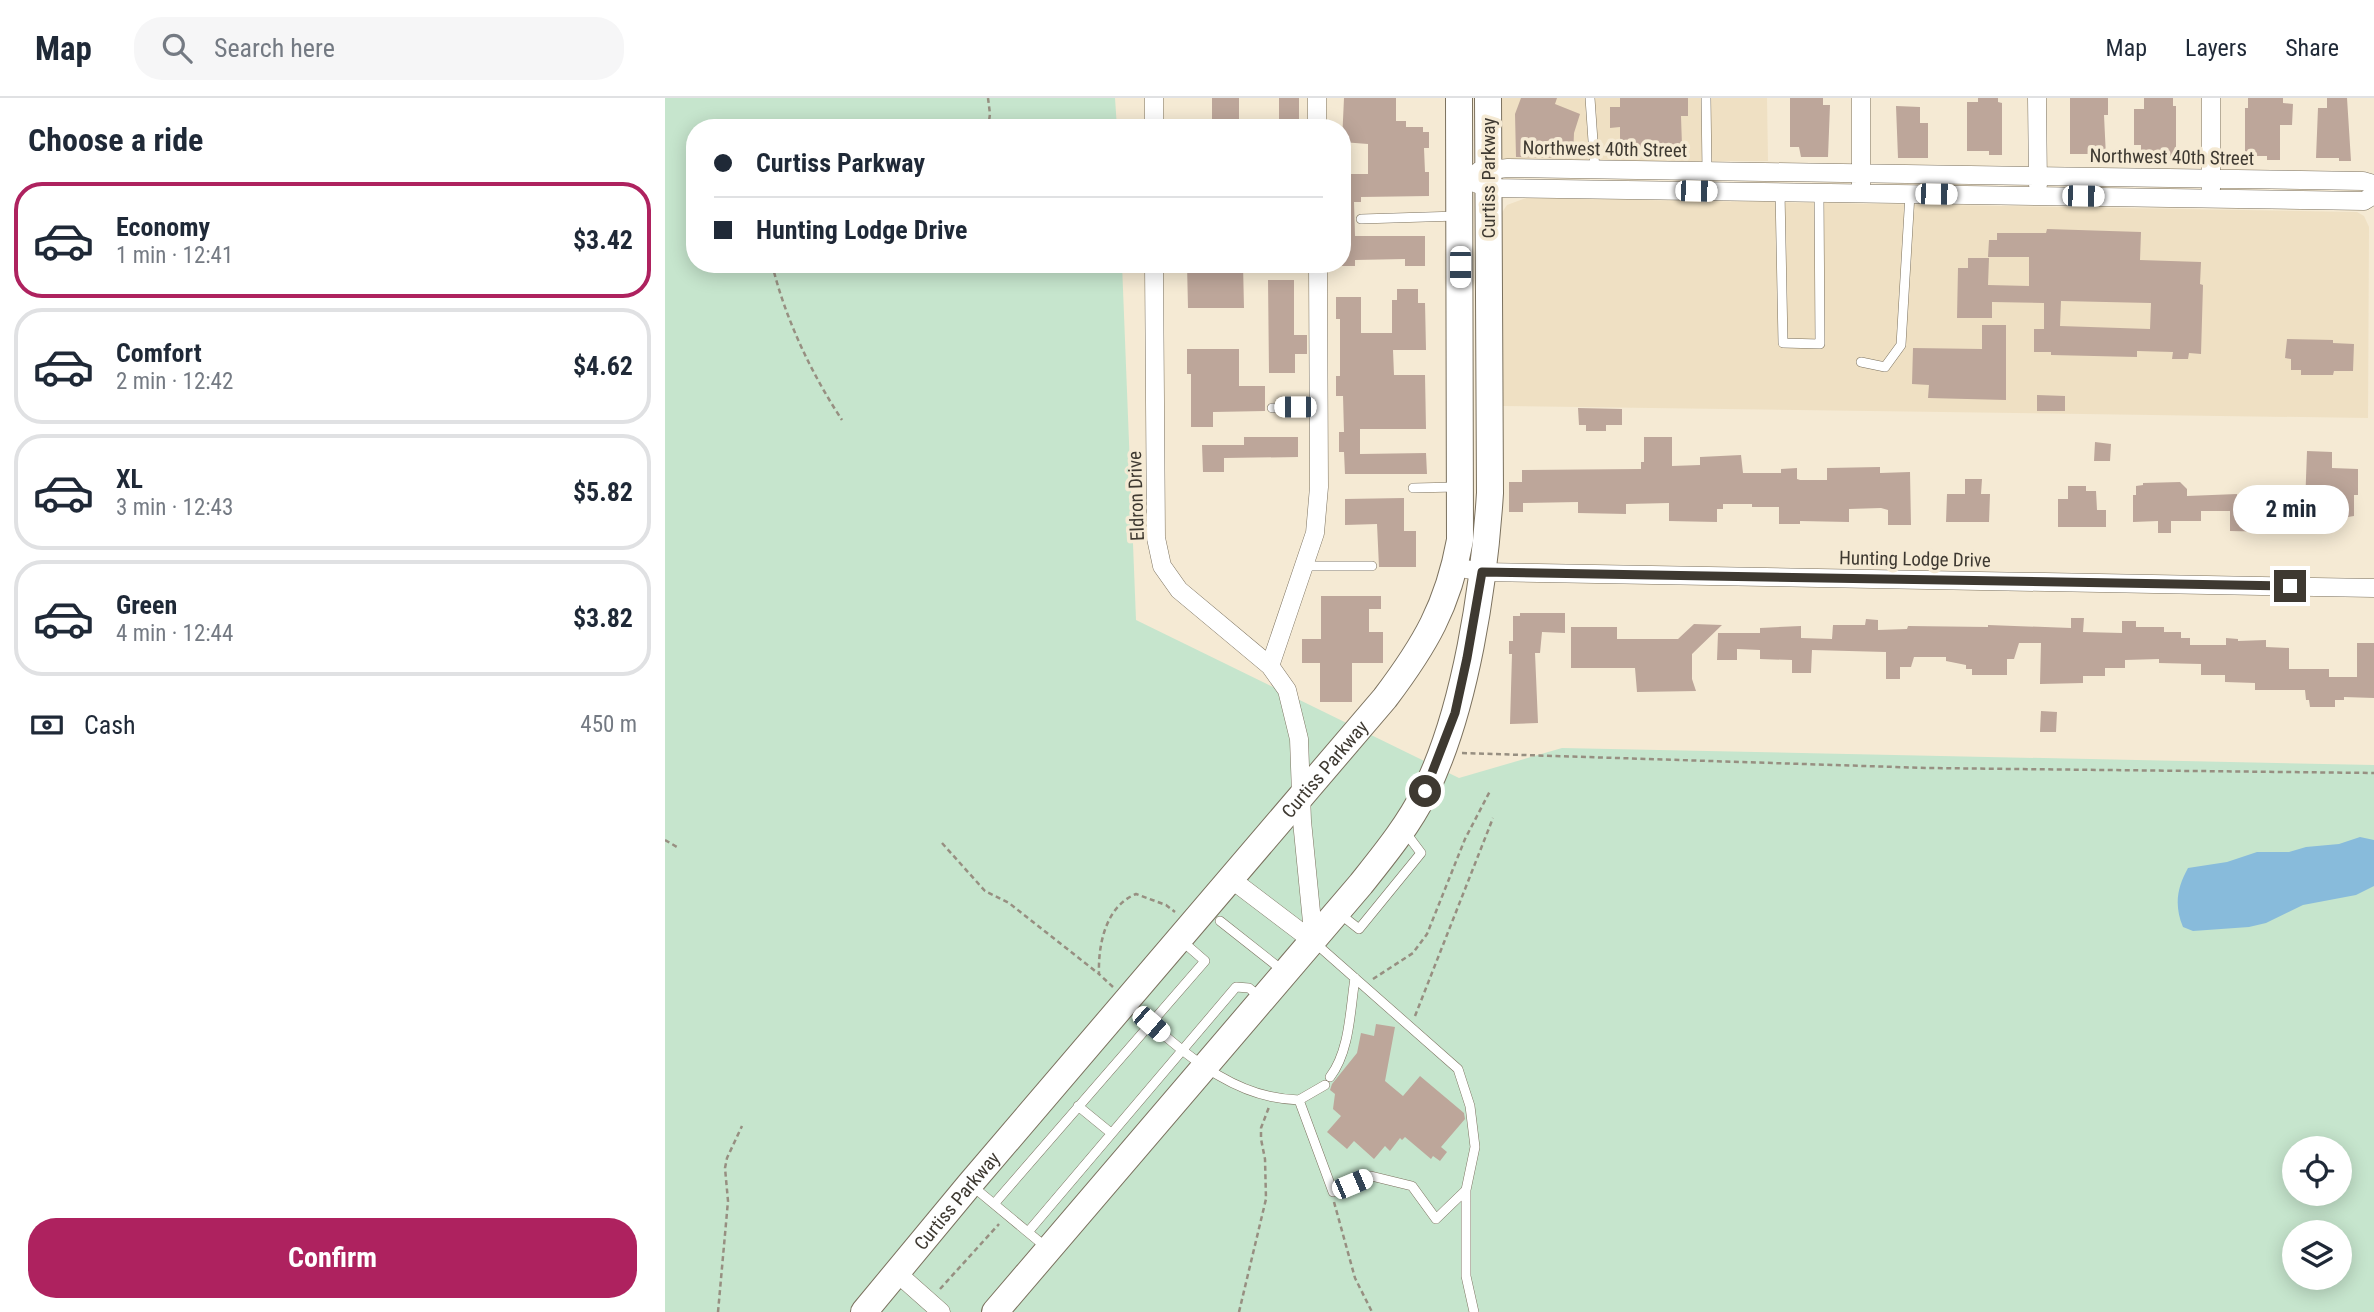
<!DOCTYPE html>
<html lang="en">
<head>
<meta charset="utf-8">
<style>
  :root { --surface:#fff; --page:#f6f6f7; --text:#1f2937; --muted:#747a83; --line:#e0e1e3; --accent:#ae225f }
  body { margin:0; font-family:"Roboto Condensed",sans-serif; background:var(--page); color:var(--text); height:100vh; display:flex; flex-direction:column; font-size:26px; white-space:nowrap }
  * { box-sizing:border-box; margin:0 }
  p { font-size:23px; color:var(--muted) }
  .icon { flex:none; width:38px; height:38px; fill:none; stroke:currentColor; stroke-width:2; stroke-linecap:round; stroke-linejoin:round }
  .map { position:relative; flex:1; overflow:hidden }
  .panel { display:flex; flex-direction:column; background:var(--surface); width:665px }
  .panel>* { flex:none }
  .guide { position:absolute; left:21px; top:21px; width:665px; height:154px; border-radius:28px; box-shadow:0 4px 18px #0003; display:grid; align-content:center; height:154px; padding:0 28px; background:var(--surface) }
  .tools { position:absolute; left:1617px; top:1038px; display:grid; gap:14px }
  .tools a { display:grid; place-items:center; width:70px; height:70px; border-radius:50%; background:var(--surface); box-shadow:0 4px 18px #0003; font-size:35px }
  .end { position:absolute; width:32px; height:32px; margin:-16px; border:9px solid #3e3931; background:#fff; box-shadow:0 0 0 4px #fff }
  .from { border-radius:50% }
  .bubble { position:absolute; height:49px; border-radius:24px; background:var(--surface); box-shadow:0 4px 18px #0003; font-size:23px; font-weight:700; line-height:49px; text-align:center }
  .car { position:absolute; width:21px; height:42px; margin:-21px -10px; border-radius:9px; box-shadow:0 0 5px 2px #0007; background:linear-gradient(#fff 24%,#345 0 40%,#fff 0 76%,#345 0 86%,#fff 0) }
  .guide b { display:flex; align-items:center; gap:24px; height:66px; font-size:26px }
  .guide b+b { border-top:2px solid var(--line) }
  .guide i { width:18px; height:18px; background:var(--text) }
  ul { padding:0; list-style:none }
  li { display:flex; align-items:center; gap:21px; height:116px; margin:0 14px 10px; padding:0 14px; border:4px solid var(--line); border-radius:28px }
  li div { flex:1 }
  li b { display:block; font-size:26px }
  li em { font-style:normal; font-weight:700 }
  li.selected { border-color:var(--accent) }
  li>.icon { width:63px; height:63px; stroke-width:1.5 }
  h2 { padding:0 28px; font-size:32px; line-height:84px }
  .pay { display:flex; align-items:center; gap:18px; height:77px; padding:0 28px; font-size:26px }
  .pay p { margin-inline-start:auto }
  .action { display:flex; gap:14px; margin-top:auto; padding:14px 28px }
  .action a { flex:1; height:80px; border-radius:28px; background:var(--accent); color:#fff; font-size:28px; font-weight:700; line-height:80px; text-align:center }
  header { display:flex; align-items:center; gap:42px; box-sizing:border-box; height:98px; padding:0 35px; background:var(--surface); border-bottom:2px solid var(--line) }
  header strong { font-size:33px }
  nav { display:flex; gap:38px; margin-inline-start:auto; font-size:24px }
  .search { width:490px; height:63px; background:var(--page); display:flex; align-items:center; gap:18px; box-sizing:border-box; padding:0 24px; border-radius:28px; color:var(--muted); font-size:26px }
  main { display:flex; flex:1; min-height:0 }
  .map>svg:first-child { display:block }
  .built { fill:#efe0c3 }
  .green { fill:#c6e5cd; fill-rule:evenodd }
  .water { fill:#88bbdb }
  .building { fill:#bda69a; fill-rule:evenodd }
  .lines { fill:none; stroke-linecap:round; stroke-linejoin:round }
  .service-casing { stroke:#7b715e; stroke-width:10 }
  .minor-casing { stroke:#7b715e; stroke-width:19 }
  .secondary-casing { stroke:#7b715e; stroke-width:28 }
  .path { stroke:#978f81; stroke-width:2.5; stroke-dasharray:5 3.5; stroke-linecap:butt }
  .service { stroke:#fff; stroke-width:9 }
  .minor { stroke:#fff; stroke-width:18 }
  .secondary { stroke:#fff; stroke-width:26 }
  .route { stroke:#3e3931; stroke-width:9 }
  .labels { text-anchor:middle; dominant-baseline:central; stroke-width:7; stroke-linejoin:round; paint-order:stroke }
  .street-label { font-size:19px; fill:#3e3931; stroke:#f5ead4 }
</style>
</head>
<body>
<header>
<strong>Map</strong>
<div class="search"><svg class="icon" aria-label="search" viewBox="0 0 24 24"><circle cx="10" cy="10" r="6"/><path d="M15 15l6 6"/></svg>Search here</div>
<nav><a>Map</a><a>Layers</a><a>Share</a></nav>
</header>
<main>
<section class="panel">
<h2>Choose a ride</h2>
<ul>
<li class="selected"><svg class="icon" aria-label="car" viewBox="0 0 24 24"><path d="M5 17H2v-5l4-1 3-4h7l3 4 3 1v5h-3M9 17h6M6 11h13"/><circle cx="7" cy="17" r="2"/><circle cx="17" cy="17" r="2"/></svg><div><b>Economy</b><p>1 min · 12:41</p></div><em>$3.42</em></li>
<li><svg class="icon" aria-label="car" viewBox="0 0 24 24"><path d="M5 17H2v-5l4-1 3-4h7l3 4 3 1v5h-3M9 17h6M6 11h13"/><circle cx="7" cy="17" r="2"/><circle cx="17" cy="17" r="2"/></svg><div><b>Comfort</b><p>2 min · 12:42</p></div><em>$4.62</em></li>
<li><svg class="icon" aria-label="car" viewBox="0 0 24 24"><path d="M5 17H2v-5l4-1 3-4h7l3 4 3 1v5h-3M9 17h6M6 11h13"/><circle cx="7" cy="17" r="2"/><circle cx="17" cy="17" r="2"/></svg><div><b>XL</b><p>3 min · 12:43</p></div><em>$5.82</em></li>
<li><svg class="icon" aria-label="car" viewBox="0 0 24 24"><path d="M5 17H2v-5l4-1 3-4h7l3 4 3 1v5h-3M9 17h6M6 11h13"/><circle cx="7" cy="17" r="2"/><circle cx="17" cy="17" r="2"/></svg><div><b>Green</b><p>4 min · 12:44</p></div><em>$3.82</em></li>
</ul>
<div class="pay"><svg class="icon" aria-label="cash" viewBox="0 0 24 24"><path d="M3 7h18v10H3z"/><circle cx="12" cy="12" r="2"/></svg>Cash<p>450 m</p></div>
<div class="action"><a>Confirm</a></div>
</section>
<div class="map">
<svg width="1709" height="1214" viewBox="0 0 1709 1214">
  <rect width="100%" height="100%" fill="#f5ead4"/>
  <path class="built" d="M837 0H1102L1103 63H837Z
    M861 100 1692 114 1699 118 1704 129 1703 320 837 308 836 116 842 107Z"/>
  <path class="green" d="M0 0H450L452 30H30V166H457L471 522 794 680 897 650 1709 667V1214H0ZM1629 1050H1675V1096H1629ZM1629 1134H1675V1180H1629Z"/>
  <path class="water" d="M1695 739 1709 742V788L1691 797 1638 807 1601 825 1584 829 1528 833 1518 829C1509 807 1512 790 1523 770L1562 764 1592 754H1624L1641 749 1674 746Z"/>
  <path class="building" d="M547 0H574V30H547Z
    M614 0H634V30H614Z
    M679 0H731V23H741V29H758V34H764V50H759L760 74H764V98L696 99V104H689L690 138H760V168H740V161L690 162V168H677V76H703V46L677 44Z
    M856 0H892L890 6 915 16 909 35 908 60 851 59 850 16Z
    M955 0H1023V18H1016L1017 48 955 49V29L945 30V9H955Z
    M1125 0H1158V7H1165L1163 59H1136L1134 49H1125Z
    M1313 0H1333V4L1337 5V57H1324V53H1302V4H1313Z
    M1405 0H1443V17H1439L1441 59H1428V56H1405Z
    M1479 0H1508V8H1511V60L1476 57V47H1469V11H1479Z
    M1583 0H1618V5L1628 6 1627 27H1615V62H1602V58H1580V10H1583Z
    M1662 0H1682L1686 63H1674V60H1651L1653 10H1662Z
    M1231 8 1255 9V25H1263V60H1233Z
    M1382 131 1476 134 1475 162 1536 164 1535 186 1538 187 1536 256 1524 255 1523 261H1507L1508 254 1472 253V259L1386 257V254H1369V231H1379V205L1327 204V220H1292L1293 170H1303V160H1324L1323 187 1364 188V159H1323L1324 142H1332V135H1381ZM1396 203 1486 205 1485 231 1395 228Z
    M522 166H578L579 210H523Z
    M603 182H629V237H642V256H630V275H604Z
    M732 191H753V205H760L761 252H728L729 277H760L761 331H695V356L761 355 762 376H680L679 354H674V334H679L678 298H671V278H675V221H671V199H696V235H727V202H732Z
    M1317 227H1341V302L1263 300 1264 287 1247 286 1248 250 1317 251Z
    M1622 241 1668 242V245L1689 246 1688 273H1669L1668 277H1636V272H1626V261L1620 260Z
    M522 251H574V288H600V313L548 314V329H526V276H522Z
    M1372 297 1400 298V313H1372Z
    M913 310 957 311V327H941V333H921V327H914Z
    M579 339H633V359L559 360V374H538L537 347H579Z
    M979 339H1007V368L1035 367V359L1076 357 1078 375H1116V371L1132 370V381L1135 382H1162V370L1215 369V375L1245 374 1246 427H1223V412L1216 410 1184 411V424L1135 423V426H1114V409H1087V406H1058V411H1052V424L1004 423V405L961 406V416L913 415V404L858 405V414H844V384H857V372L976 371V364H979Z
    M1430 344 1446 346 1445 363H1429Z
    M1642 353 1667 354V370L1693 371V397H1689V418L1659 423V428H1655V436L1639 435Z
    M1300 381H1317L1316 396H1325L1324 424H1281L1282 396H1300Z
    M1515 384 1522 391V398L1572 396V398L1615 401 1614 434 1565 433V413H1536V423H1506V435H1493V423L1468 424V397H1471V388L1478 387V385Z
    M1403 388H1421V393H1431L1432 412H1441V429H1393V401H1403Z
    M739 400V433H751V469H714L712 426 680 427V401Z
    M656 498H716V511H704V534H718V565H687V604H655V565H637V541H656Z
    M855 515H900V535L877 534 875 555H870L873 625 845 626 847 556H844V543H848V518H855Z
    M1406 520H1419L1418 534 1457 535V523H1471V529H1499V534H1516V540H1525V547H1561V540L1573 541V543L1601 542V549L1624 550V571H1664V579H1692V545H1709V600L1679 599V602H1670V609H1645L1644 602H1641L1640 592H1590V585L1560 584V577H1536V566L1494 565V561L1460 562V570H1440V578H1418V585L1375 586 1376 545H1354L1349 561H1342V577H1307V571H1301V567L1281 563V559H1249L1246 569H1235V581H1221V554L1147 552 1146 575H1127V562L1095 561V552L1072 551V562H1052L1053 535H1095V530L1136 528V540L1167 541 1168 527H1200L1201 521 1213 522V532L1242 531 1243 528 1323 529V527L1406 530Z
    M1029 526 1057 527 1027 556V581L1031 593 972 594 970 570H906V529H952V541H1013Z
    M1376 613 1392 614 1391 634H1375Z
    M711 926 730 929 720 983 738 998 755 978 799 1015 800 1021 776 1049 782 1054 775 1063 768 1058 766 1061 740 1039 737 1042 735 1040 725 1053 720 1048 709 1061 689 1043 682 1051 662 1034 676 1018 668 1011 670 996 665 992 667 986 692 955 696 935 709 938Z"/>
  <g class="lines">
    <defs>
      <path id="service" d="M925 0 930 72
        M1041 0 1042 73
        M1115 94 1118 245 1155 246 1154 95
        M696 121 793 118
        M1196 264 1220 269 1236 247 1245 96
        M607 310 653 309
        M748 390 791 389
        M639 468H707
        M675 816 694 831 756 755 741 735
        M555 823 617 872
        M486 926C529 963 574 1001 634 1002L668 1094 706 1078 747 1088 771 1121 801 1092 810 1049 805 1008 793 971 649 844
        M665 979C685 953 685 912 690 880
        M634 1002 660 987
        M413 1008 446 1035
        M306 1087 382 1150
        M801 1092V1178L809 1214
        M329 1106 540 863 517 843
        M363 1134 571 889 584 890 595 899"/>
      <path id="minor" d="M489 0V30
        M652 0V30
        M1372 0 1373 87
        M1546 0V91
        M814 73 843 70 1698 83 1709 86
        M795 79 823 90 1699 103 1709 97
        M1196 87V0
        M489 166 491 440 497 468 514 492 605 568 622 592 634 641 637 723 649 844
        M790 469 817 474 1709 490
        M605 568 650 435 654 389 653 166
        M566 781 649 844
        M232 1175 276 1214"/>
      <g id="secondary">
        <path id="s1" d="M199 1214 305 1086 720 600C760 547 783 508 795 442L794 0"/>
        <path d="M330 1214 696 786C719 757 743 728 760 694 801 611 819 488 825 395L823 0"/>
      </g>
    </defs>
    <use href="#service" class="service-casing"/>
    <use href="#minor" class="minor-casing"/>
    <use href="#secondary" class="secondary-casing"/>
    <path class="path" d="M323 0 325 16 323 30
      M107 166C120 220 146 275 177 322
      M797 655 1262 670 1709 675
      M0 742 12 749
      M277 745 320 793 344 805 434 876
      M708 881 748 855 762 836 800 741 825 693
      M448 889 434 876C433 846 441 808 471 796L501 807 510 814
      M750 918 828 720
      M669 1104 690 1180 707 1214
      M275 1191 334 1126
      M53 1214 63 1103 60 1070 62 1060 77 1028
      M574 1214 601 1101 600 1061 596 1041V1030L604 1009"/>
    <use href="#service" class="service"/>
    <use href="#minor" class="minor"/>
    <use href="#secondary" class="secondary"/>
  </g>
  <g class="lines">
    <path class="route" d="M760 693 790 615 802 560 817 474 1625 488"/>
  </g>
  <g class="labels">
    <g class="street-label">
      <text transform="translate(940 51) rotate(1)">Northwest 40th Street</text>
      <text transform="translate(1507 59) rotate(1)">Northwest 40th Street</text>
      <text transform="translate(823 80) rotate(-90)">Curtiss Parkway</text>
      <text transform="translate(471 398) rotate(-92)">Eldron Drive</text>
      <text transform="translate(1250 461) rotate(1)">Hunting Lodge Drive</text>
      <text stroke="none"><textPath href="#s1" startOffset="712">Curtiss Parkway</textPath></text>
      <text stroke="none"><textPath href="#s1" startOffset="145">Curtiss Parkway</textPath></text>
    </g>
  </g>
</svg>
<div class="tools">
<a><svg class="icon" aria-label="locate" viewBox="0 0 24 24"><circle cx="12" cy="12" r="6"/><path d="M12 2v4M12 18v4M2 12h4M18 12h4"/></svg></a>
<a><svg class="icon" aria-label="layers" viewBox="0 0 24 24"><path d="M12 4l9 5-9 5-9-5zM3 14l9 5 9-5"/></svg></a>
</div>
<i class="end from" style="left:760px;top:693px"></i>
<i class="end" style="left:1625px;top:488px"></i>
<div class="bubble" style="left:1568px;top:387px;width:116px">2 min</div>
<i class="car" style="left:1031px;top:93px;rotate:91deg"></i>
<i class="car" style="left:1271px;top:96px;rotate:91deg"></i>
<i class="car" style="left:1418px;top:98px;rotate:91deg"></i>
<i class="car" style="left:795px;top:169px;rotate:180deg"></i>
<i class="car" style="left:630px;top:309px;rotate:270deg"></i>
<i class="car" style="left:486px;top:926px;rotate:131deg"></i>
<i class="car" style="left:687px;top:1086px;rotate:67deg"></i>
<div class="guide">
<b><i class="from"></i>Curtiss Parkway</b>
<b><i></i>Hunting Lodge Drive</b>
</div>
</div>
</main>
</body>
</html>
